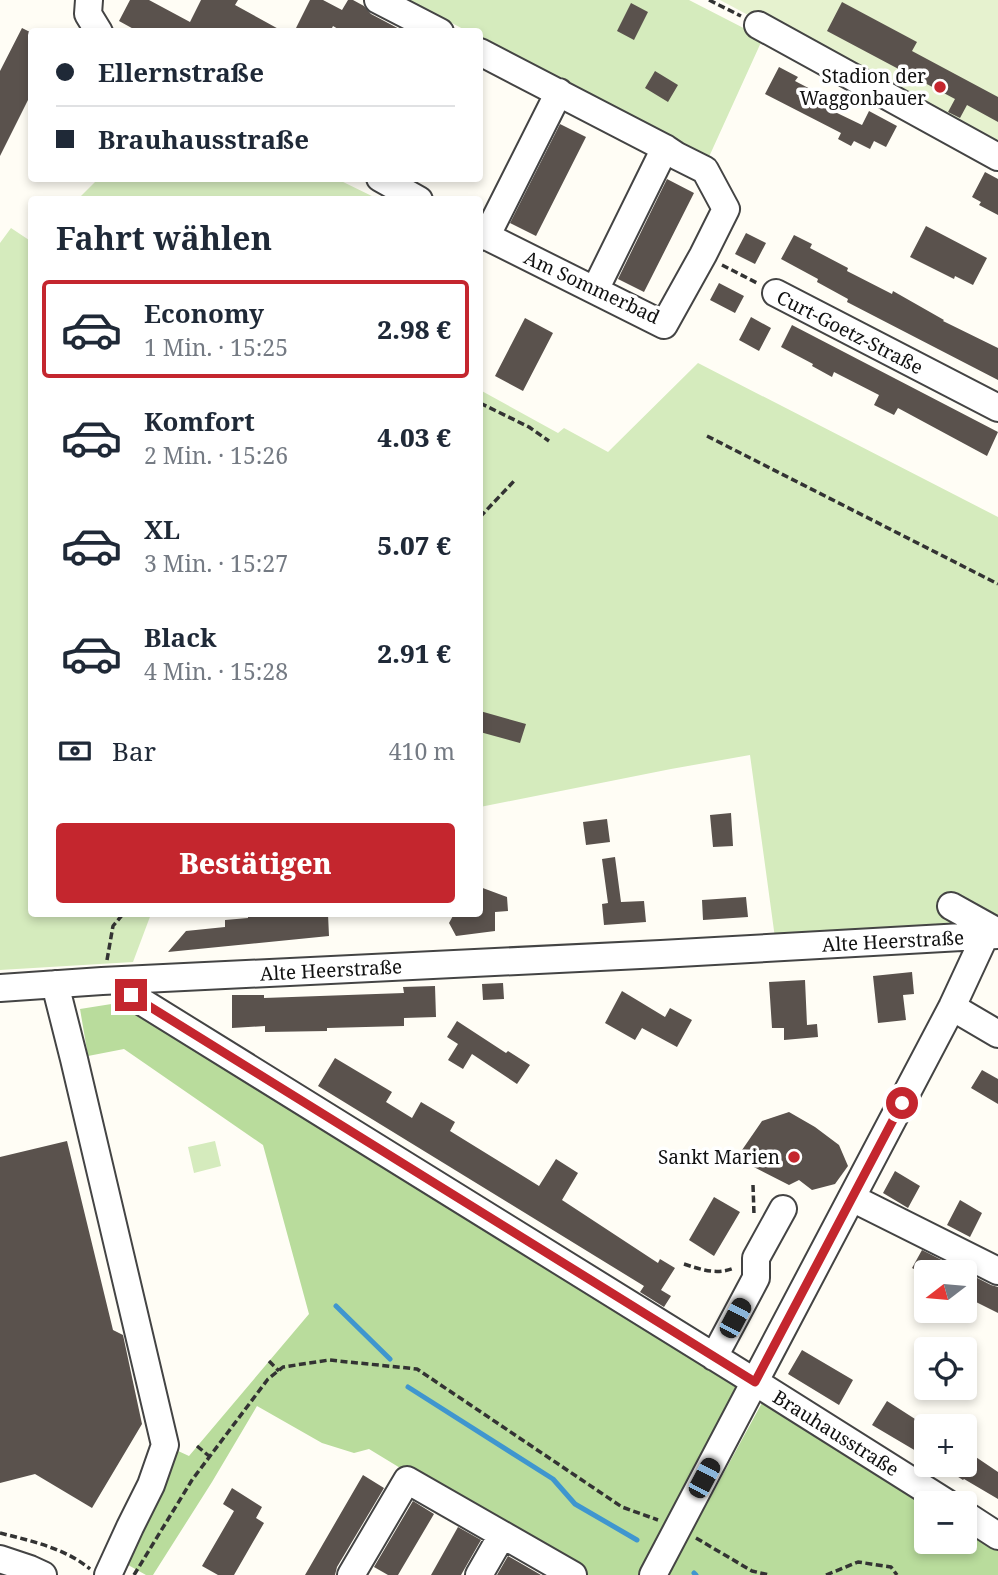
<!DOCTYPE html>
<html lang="de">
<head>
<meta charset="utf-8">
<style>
  :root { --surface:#fff; --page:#f2f2f3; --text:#1f2937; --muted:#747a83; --line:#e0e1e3; --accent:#c4262e }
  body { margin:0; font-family:"Noto Serif",serif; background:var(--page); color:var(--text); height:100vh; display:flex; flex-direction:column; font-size:26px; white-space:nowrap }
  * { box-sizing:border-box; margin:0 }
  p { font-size:23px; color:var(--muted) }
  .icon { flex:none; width:38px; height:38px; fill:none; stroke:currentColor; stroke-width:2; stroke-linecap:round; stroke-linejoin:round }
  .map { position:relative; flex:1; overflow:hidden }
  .details { position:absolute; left:28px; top:196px; width:455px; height:721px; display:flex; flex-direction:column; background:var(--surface); border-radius:7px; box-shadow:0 4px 10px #0003 }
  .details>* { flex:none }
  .top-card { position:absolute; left:28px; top:28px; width:455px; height:154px; border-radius:7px; box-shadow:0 4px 10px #0003; display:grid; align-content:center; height:154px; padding:0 28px; background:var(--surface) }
  .needle { width:46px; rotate:254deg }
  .controls { position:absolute; left:914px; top:1260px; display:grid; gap:14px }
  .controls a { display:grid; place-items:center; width:63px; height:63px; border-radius:7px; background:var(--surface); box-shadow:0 4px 10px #0003; font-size:35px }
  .end { position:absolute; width:32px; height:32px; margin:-16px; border:9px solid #c4262e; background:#fff; box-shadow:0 0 0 4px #fff }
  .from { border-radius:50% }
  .car { position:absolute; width:21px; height:42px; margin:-21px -10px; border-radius:9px; box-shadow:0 0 5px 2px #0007; background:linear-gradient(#222 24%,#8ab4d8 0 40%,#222 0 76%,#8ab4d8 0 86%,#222 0) }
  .top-card b { display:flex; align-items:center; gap:24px; height:66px; font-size:26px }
  .top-card b+b { border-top:2px solid var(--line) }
  .top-card i { width:18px; height:18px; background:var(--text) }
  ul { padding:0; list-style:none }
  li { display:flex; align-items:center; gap:21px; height:98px; margin:0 14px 10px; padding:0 14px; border:4px solid transparent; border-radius:7px }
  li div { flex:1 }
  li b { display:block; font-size:26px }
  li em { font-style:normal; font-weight:800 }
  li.on { border-color:var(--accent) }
  li>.icon { width:63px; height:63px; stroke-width:1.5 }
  h2 { padding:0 28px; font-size:32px; line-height:84px }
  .pay { display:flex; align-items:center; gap:18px; height:77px; padding:0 28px; font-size:26px }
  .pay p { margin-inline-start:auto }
  .primary-button { display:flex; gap:14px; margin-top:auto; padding:14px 28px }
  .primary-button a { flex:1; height:80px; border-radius:7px; background:var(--accent); color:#fff; font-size:28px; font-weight:800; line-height:80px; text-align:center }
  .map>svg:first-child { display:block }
  .green { fill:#d5ebbd }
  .forest { fill:#b9dc9c }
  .pitch { fill:#e6f2cf }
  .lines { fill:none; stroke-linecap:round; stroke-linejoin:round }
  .stream { stroke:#3f96cf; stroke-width:5 }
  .building { fill:#5a524d }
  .minor-casing { stroke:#444; stroke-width:30 }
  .path { stroke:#333; stroke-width:3.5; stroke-dasharray:7 3.5; stroke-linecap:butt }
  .minor { stroke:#fff; stroke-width:26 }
  .route { stroke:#c4262e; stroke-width:9 }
  .poi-dot { fill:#c4262e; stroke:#fff; stroke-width:2.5 }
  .labels { text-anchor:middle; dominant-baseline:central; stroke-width:7; stroke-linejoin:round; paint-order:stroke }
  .poi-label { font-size:19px; fill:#111; stroke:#fff; text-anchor:end }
  .street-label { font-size:19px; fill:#111; stroke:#fff }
</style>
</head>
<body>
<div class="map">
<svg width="998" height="1575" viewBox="0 0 998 1575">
  <rect width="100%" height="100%" fill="#fffdf5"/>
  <path class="green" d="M408 0H689L763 38 708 159 480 38V32L467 31Z
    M98 179H337L378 199H78Z
    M11 228 32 242V914H151L133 962 0 970V243Z
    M698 363 998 517V924L775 938 750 755 671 769 480 807V390L558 433 564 428 608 452Z
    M215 1141 221 1166 194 1173 188 1147Z"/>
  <path class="forest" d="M124 1002 740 1387 638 1575H576L369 1449 354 1453 322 1443 257 1406 212 1482 153 1575H146L121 1561 176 1450 189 1456 309 1314 263 1145 124 1049 88 1056 80 1009Z
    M763 1401 926 1503V1542H964V1527L998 1548V1575H668Z"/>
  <path class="pitch" d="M720 0H998V149Z"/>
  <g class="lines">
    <path class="stream" d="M336 1306 390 1359
      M408 1387 553 1479 575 1504 637 1540
      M694 1573 696 1575"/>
  </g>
  <path class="building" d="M130 0H149L190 22 201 0H238L235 5 284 32H139L119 21Z
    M310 0H323L342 10 348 0H353L364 6 371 14 405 32H343L333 26 330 32H294Z
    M842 2 917 42 912 51 998 97V122L967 105 960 118 948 112 955 99 827 31Z
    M631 3 648 12 634 40 617 31Z
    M22 28 32 33V92L0 156V71Z
    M779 67 798 77 795 81 839 104 835 112 862 125 869 111 897 126 886 147 874 141 870 149 854 141 851 146 838 139 841 133 765 94Z
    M655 71 678 85 668 102 645 88Z
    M560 124 586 137 536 236 510 223Z
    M985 172 998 179V215L979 205 981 202 972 197Z
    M667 179 694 193 644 292 618 279Z
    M926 226 987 258 973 285 955 276 954 279 910 257Z
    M746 233 766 243 755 264 735 254Z
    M794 235 812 244 810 248 848 268 847 271 892 294 893 291 944 320 943 321 998 348V380L847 302 848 299 817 282 818 279 781 259Z
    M719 283 744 296 735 313 710 300Z
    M751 317 771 328 759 351 739 340Z
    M525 318 553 333 523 391 495 376Z
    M792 325 998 432 987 456 898 408 894 415 874 405 879 395 834 372 832 377 812 366 813 364 781 347Z
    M480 711 526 724 520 743 480 732Z
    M731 813 733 846 713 847 710 815Z
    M607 819 610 842 586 845 583 822Z
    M615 857 621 902 644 901 646 922 604 925 602 904 608 903 602 859Z
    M480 887 507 897 508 911 495 912V931L456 936 449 923 454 914H480Z
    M746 897 748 917 703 920 702 900Z
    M248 914H328L329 936 168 952 186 931 225 927V920L248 918Z
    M912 972 914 994 903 995 906 1020 878 1023 873 976Z
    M805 980 807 1025 817 1024 818 1037 784 1040V1028H772L769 982Z
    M503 983 504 999 483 1000 482 984Z
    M435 986 436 1017 404 1018V1026L327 1028V1031L265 1032V1026L232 1028V995H264V998L404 993 403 987Z
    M622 991 665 1017 670 1008 692 1020 677 1047 642 1028 635 1040 605 1023Z
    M457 1021 506 1053 508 1051 530 1065 517 1084 472 1054 463 1069 448 1060 458 1044 447 1037Z
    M335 1058 392 1092 386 1102 412 1118 421 1102 455 1122 450 1131 539 1186 556 1159 578 1173 562 1200 658 1263 660 1259 675 1268 661 1290 671 1296 664 1307 640 1292 644 1286 318 1086Z
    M982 1070 998 1079V1104L971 1088Z
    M789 1112 815 1127 839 1145 848 1166 835 1184 812 1190 799 1180 789 1185 746 1163 742 1150 762 1121Z
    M67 1141 113 1330 123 1335 142 1424 92 1508 35 1474 0 1483V1157Z
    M895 1171 920 1186 908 1208 883 1193Z
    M714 1197 740 1212 714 1256 689 1240Z
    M960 1200 982 1213 970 1237 947 1225Z
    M922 1250 991 1285 998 1287V1313L964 1296V1272H920L912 1268Z
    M802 1350 853 1380 839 1405 788 1374Z
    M887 1401 926 1426V1436L916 1451 872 1425Z
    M964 1449 998 1472V1499L964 1479 963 1480 939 1465H964Z
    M363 1475 384 1488 337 1567 335 1575H305Z
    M232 1488 262 1507 256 1518 264 1523 234 1575H218L202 1566 234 1511 223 1504Z
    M413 1501 434 1514 398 1575H388L374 1567Z
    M458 1527 481 1540 461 1575H431Z
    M508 1556 541 1575H497Z"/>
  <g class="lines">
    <defs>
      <path id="minor" d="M89 0 88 14 99 32
        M378 0 440 32
        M758 25 998 157
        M480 52 665 148 677 156 705 170 726 209 703 255 664 325 480 233
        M380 178 419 200
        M486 237 559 92
        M595 290 665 148
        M776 293 998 408
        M951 906 998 932
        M126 980 131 995 755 1382 947 1503
        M55 984 74 1059 165 1445 151 1485 130 1527 108 1575
        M0 988 102 981 661 954 998 935
        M952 1007 998 1034
        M852 1198 998 1271
        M714 1357 756 1278V1258L783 1209
        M964 1514 998 1536
        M0 1559 30 1569 43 1575
        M351 1575 407 1480 573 1575
        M479 1575 502 1535
        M653 1575 952 1007 985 936"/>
    </defs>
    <use href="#minor" class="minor-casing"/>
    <path class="path" d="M709 0 741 16
      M722 265 759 284
      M480 403 529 427 549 441
      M707 436 998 584
      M480 517 515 480
      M107 960 113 926 123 914
      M753 1185 754 1215
      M684 1264C702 1270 717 1275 734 1268
      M269 1361 279 1371
      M197 1446 209 1456
      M0 1533C31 1541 65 1548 90 1569
      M696 1538 752 1571 769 1575
      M134 1575 192 1480 268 1379 283 1367 329 1360 417 1369 622 1507 658 1520
      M826 1575 858 1562 891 1567 897 1575"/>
    <use href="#minor" class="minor"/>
  </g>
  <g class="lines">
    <path class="route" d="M131 995 755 1382 902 1103"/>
  </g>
  <g class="poi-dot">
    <circle cx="940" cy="87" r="7"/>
    <circle cx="794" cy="1157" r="7"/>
  </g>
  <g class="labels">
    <g class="poi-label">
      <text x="926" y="76">Stadion der<tspan x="926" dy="22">Waggonbauer</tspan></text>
      <text x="780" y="1157">Sankt Marien</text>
    </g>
    <g class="street-label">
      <text transform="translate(592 287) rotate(25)">Am Sommerbad</text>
      <text transform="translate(850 332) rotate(27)">Curt-Goetz-Straße</text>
      <text transform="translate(893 941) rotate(-3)">Alte Heerstraße</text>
      <text transform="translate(331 970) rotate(-3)">Alte Heerstraße</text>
      <text transform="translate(836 1433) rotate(32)">Brauhausstraße</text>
    </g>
  </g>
</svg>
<div class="controls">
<a><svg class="needle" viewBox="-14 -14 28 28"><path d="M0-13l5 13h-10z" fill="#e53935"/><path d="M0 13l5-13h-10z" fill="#747a83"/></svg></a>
<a><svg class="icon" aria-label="locate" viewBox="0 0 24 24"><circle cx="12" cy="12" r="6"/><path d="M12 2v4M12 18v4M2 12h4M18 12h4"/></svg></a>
<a>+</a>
<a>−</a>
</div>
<i class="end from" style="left:902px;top:1103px"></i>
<i class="end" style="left:131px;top:995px"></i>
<i class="car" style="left:735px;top:1318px;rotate:28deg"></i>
<i class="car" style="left:704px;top:1478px;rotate:28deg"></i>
<div class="top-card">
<b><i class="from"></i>Ellernstraße</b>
<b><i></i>Brauhausstraße</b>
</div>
<section class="details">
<h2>Fahrt wählen</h2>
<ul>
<li class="on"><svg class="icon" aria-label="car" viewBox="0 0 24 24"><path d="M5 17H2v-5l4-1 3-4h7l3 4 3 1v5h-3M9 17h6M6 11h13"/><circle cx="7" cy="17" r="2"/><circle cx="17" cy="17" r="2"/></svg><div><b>Economy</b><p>1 Min. · 15:25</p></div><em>2.98 €</em></li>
<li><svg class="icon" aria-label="car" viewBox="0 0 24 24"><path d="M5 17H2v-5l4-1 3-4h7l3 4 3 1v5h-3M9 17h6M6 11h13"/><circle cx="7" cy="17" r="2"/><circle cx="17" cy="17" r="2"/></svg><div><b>Komfort</b><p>2 Min. · 15:26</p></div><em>4.03 €</em></li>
<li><svg class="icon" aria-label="car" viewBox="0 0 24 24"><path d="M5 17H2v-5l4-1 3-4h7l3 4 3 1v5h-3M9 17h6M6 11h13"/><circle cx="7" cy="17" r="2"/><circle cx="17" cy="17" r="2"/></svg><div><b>XL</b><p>3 Min. · 15:27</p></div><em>5.07 €</em></li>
<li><svg class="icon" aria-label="car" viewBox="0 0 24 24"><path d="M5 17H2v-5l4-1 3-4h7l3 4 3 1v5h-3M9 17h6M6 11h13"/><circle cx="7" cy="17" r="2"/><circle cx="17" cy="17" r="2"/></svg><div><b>Black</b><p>4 Min. · 15:28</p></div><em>2.91 €</em></li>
</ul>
<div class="pay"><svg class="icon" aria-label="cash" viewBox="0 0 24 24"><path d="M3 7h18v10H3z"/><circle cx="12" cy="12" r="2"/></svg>Bar<p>410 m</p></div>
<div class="primary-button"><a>Bestätigen</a></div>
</section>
</div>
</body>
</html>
